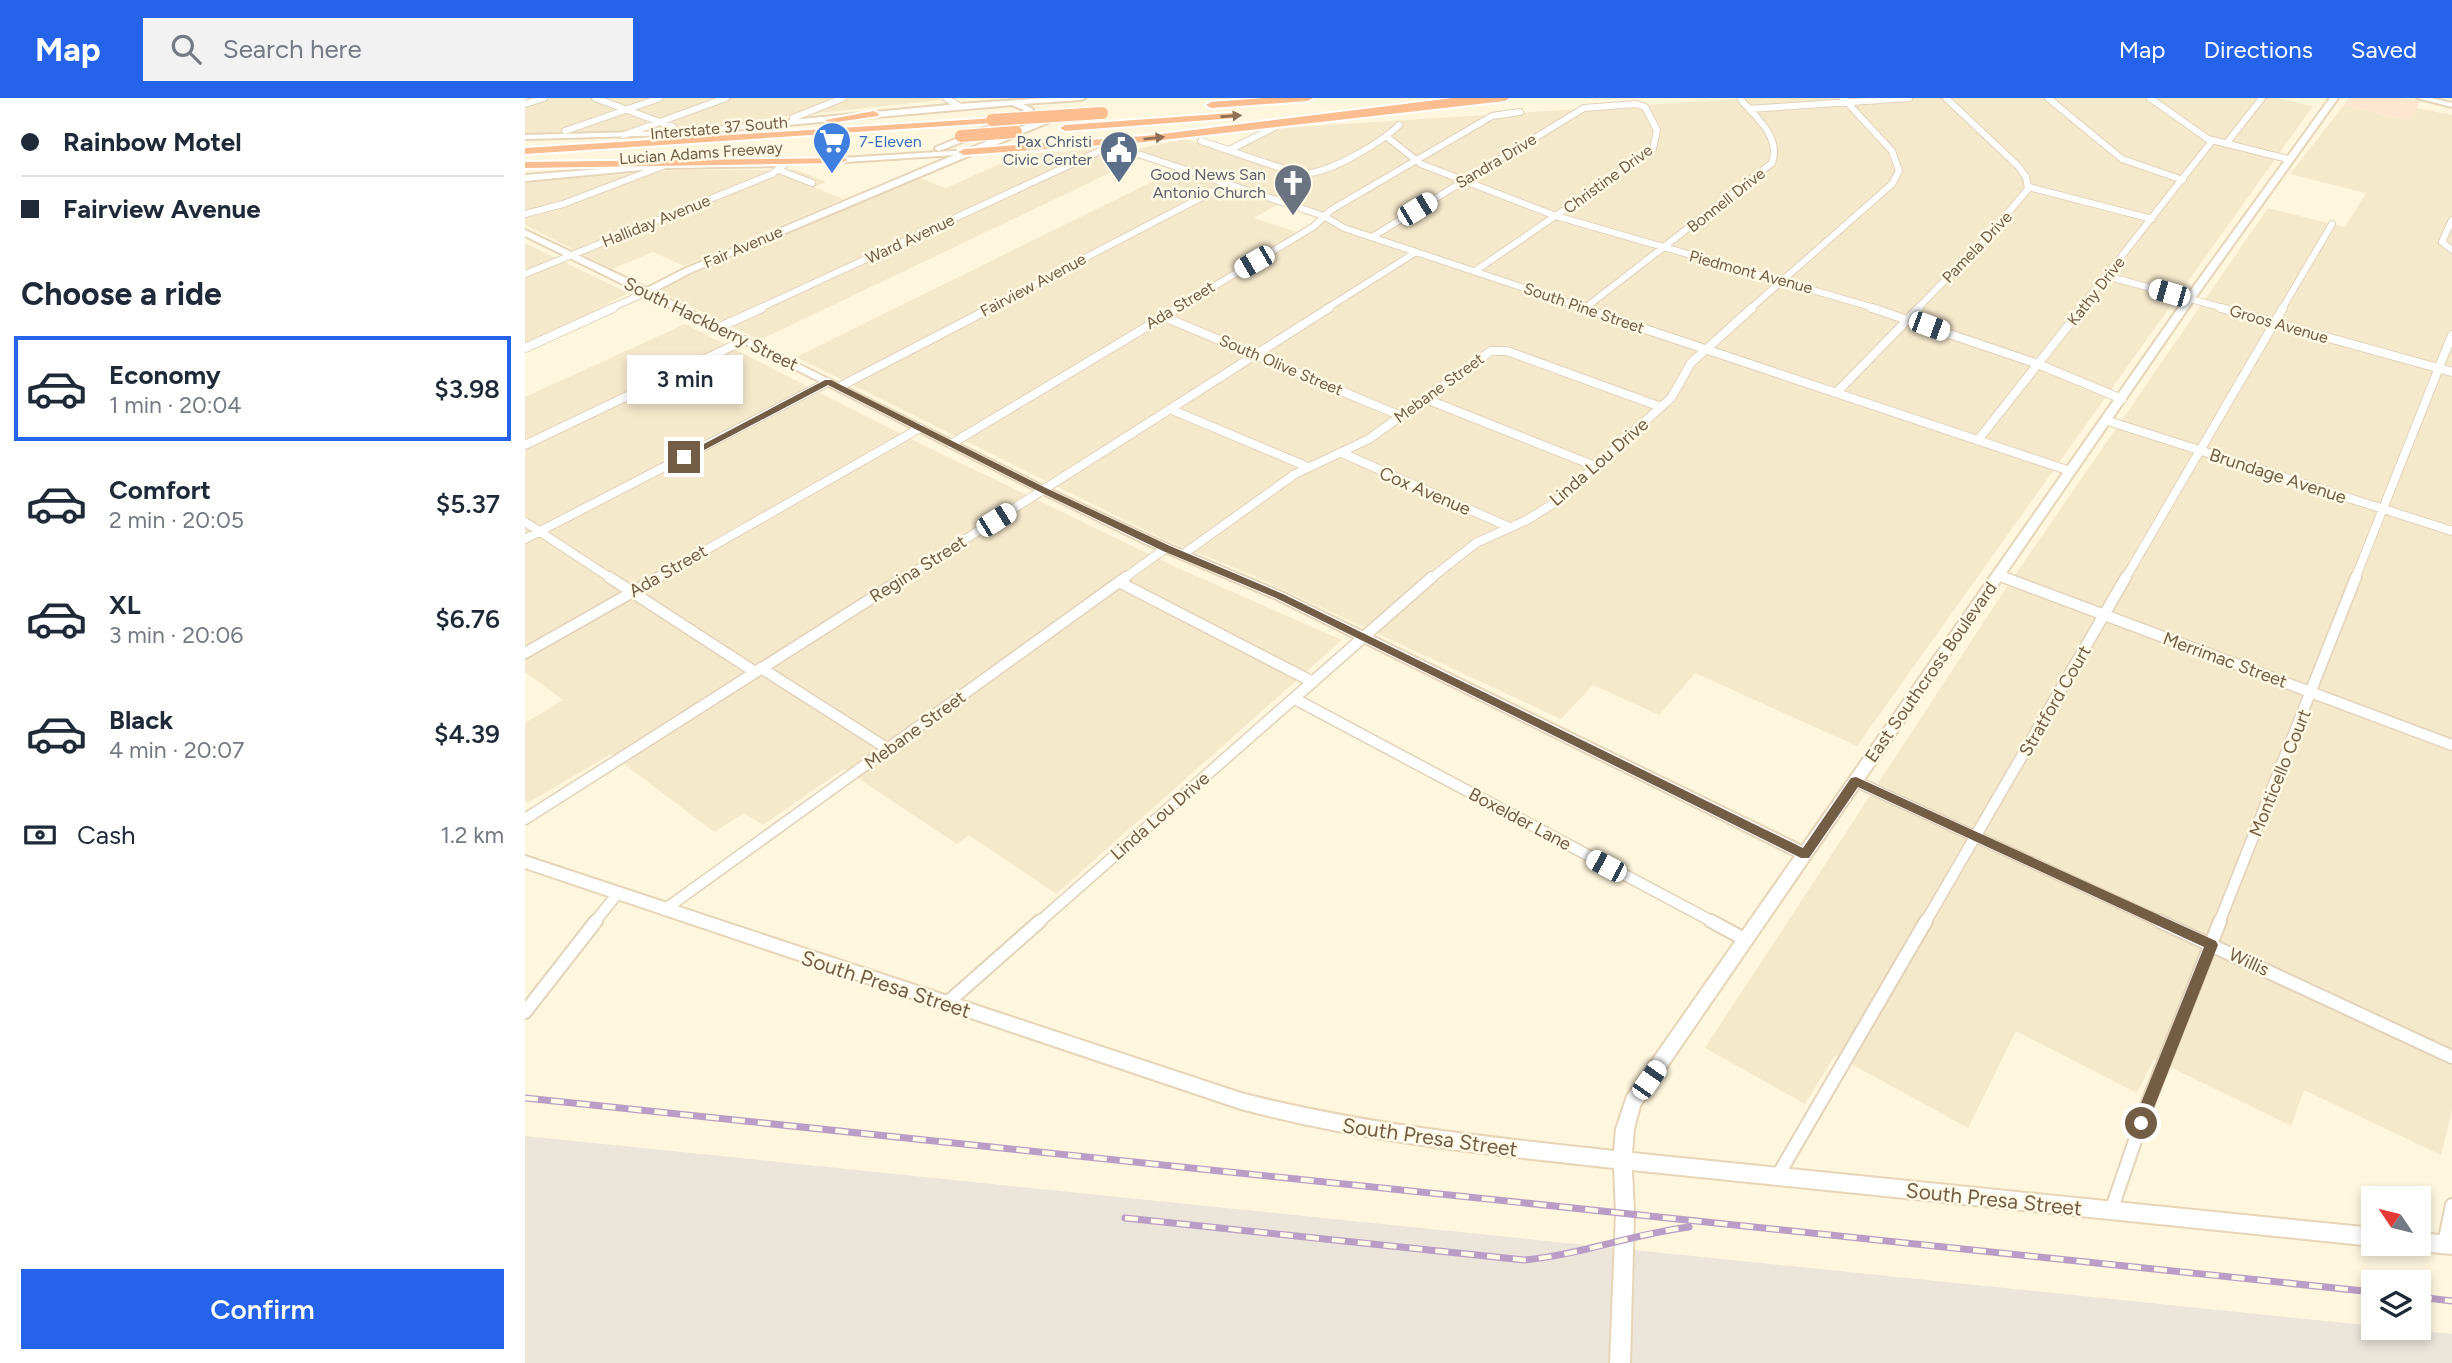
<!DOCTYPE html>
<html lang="en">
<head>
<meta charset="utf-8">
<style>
  :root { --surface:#fff; --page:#f2f2f3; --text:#1f2937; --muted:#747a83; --line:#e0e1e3; --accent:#2563eb }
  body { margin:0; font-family:Figtree,sans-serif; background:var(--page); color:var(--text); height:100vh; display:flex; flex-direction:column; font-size:26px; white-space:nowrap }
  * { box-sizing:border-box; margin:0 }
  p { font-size:23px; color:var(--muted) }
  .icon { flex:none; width:38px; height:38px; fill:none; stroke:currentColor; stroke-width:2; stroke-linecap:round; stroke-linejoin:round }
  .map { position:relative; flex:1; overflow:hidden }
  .side { display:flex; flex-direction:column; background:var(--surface); width:525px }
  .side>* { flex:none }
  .banner { display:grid; align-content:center; height:154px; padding:0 21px; background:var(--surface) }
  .needle { width:46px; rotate:305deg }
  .buttons { position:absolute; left:1836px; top:1088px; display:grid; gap:14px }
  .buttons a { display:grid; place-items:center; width:70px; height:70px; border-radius:0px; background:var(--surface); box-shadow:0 4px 10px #0003; font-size:35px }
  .end { position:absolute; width:32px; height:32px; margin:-16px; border:9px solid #745d45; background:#fff; box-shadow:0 0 0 4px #fff }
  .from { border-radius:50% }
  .bubble { position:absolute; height:49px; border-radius:0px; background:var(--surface); box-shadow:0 4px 10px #0003; font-size:23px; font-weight:600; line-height:49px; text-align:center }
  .car { position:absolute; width:21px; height:42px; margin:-21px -10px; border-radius:9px; box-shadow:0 0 5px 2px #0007; background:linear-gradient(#fff 24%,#345 0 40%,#fff 0 76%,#345 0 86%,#fff 0) }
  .banner b { display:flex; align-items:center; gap:24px; height:66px; font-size:26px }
  .banner b+b { border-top:2px solid var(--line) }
  .banner i { width:18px; height:18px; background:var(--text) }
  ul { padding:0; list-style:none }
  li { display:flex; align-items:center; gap:21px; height:105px; margin:0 14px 10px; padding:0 7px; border:4px solid transparent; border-radius:0px }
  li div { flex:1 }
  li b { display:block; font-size:26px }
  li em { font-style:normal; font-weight:600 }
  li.active { border-color:var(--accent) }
  li>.icon { width:63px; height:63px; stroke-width:1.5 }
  h2 { padding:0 21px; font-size:32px; line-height:84px }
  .pay { display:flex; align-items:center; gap:18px; height:77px; padding:0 21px; font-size:26px }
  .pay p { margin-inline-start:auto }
  .action { display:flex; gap:14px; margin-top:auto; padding:14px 21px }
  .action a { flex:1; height:80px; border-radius:0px; background:var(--accent); color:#fff; font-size:28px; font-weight:600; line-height:80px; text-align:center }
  header { display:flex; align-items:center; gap:42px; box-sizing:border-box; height:98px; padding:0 35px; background:var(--accent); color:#fff }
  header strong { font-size:33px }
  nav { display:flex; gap:38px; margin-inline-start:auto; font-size:24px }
  .search { width:490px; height:63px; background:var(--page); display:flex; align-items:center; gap:18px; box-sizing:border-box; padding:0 24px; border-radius:0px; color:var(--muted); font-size:26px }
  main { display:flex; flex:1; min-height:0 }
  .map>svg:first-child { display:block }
  .residential { fill:#f5e9cc; fill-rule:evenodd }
  .commercial { fill:#ffe6d0 }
  .industrial { fill:#ebe5da }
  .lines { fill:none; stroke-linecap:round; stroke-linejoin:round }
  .street-far3-casing { stroke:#e2d3b9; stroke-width:8 }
  .street-far2-casing { stroke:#e2d3b9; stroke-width:10 }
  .street-far1-casing { stroke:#e2d3b9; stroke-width:13 }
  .street-casing { stroke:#e2d3b9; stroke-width:16 }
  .secondary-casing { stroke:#e7d5b7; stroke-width:4 }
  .highway-casing { stroke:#fff; stroke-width:4 }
  .street-far3 { stroke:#fff; stroke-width:6 }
  .street-far2 { stroke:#fff; stroke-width:8 }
  .street-far1 { stroke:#fff; stroke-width:10 }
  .street { stroke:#fff; stroke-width:12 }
  .secondary { fill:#fff; fill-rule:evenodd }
  .highway { fill:#fcbe90; fill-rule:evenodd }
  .rail-casing { stroke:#ba9dc6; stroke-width:7 }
  .rail { stroke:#fff9e5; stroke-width:4.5; stroke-dasharray:13; stroke-linecap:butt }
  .highway-bridge-casing { stroke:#fff; stroke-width:14; stroke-linecap:butt }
  .highway-bridge { stroke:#fcbe90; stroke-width:12 }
  .oneway { fill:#8f7054 }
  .route { fill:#745d45 }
  .labels { text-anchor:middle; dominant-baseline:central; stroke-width:5; stroke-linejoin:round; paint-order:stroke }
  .far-street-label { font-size:16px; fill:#745d45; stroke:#fff9e5 }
  .far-shop-label { font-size:16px; fill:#366cbe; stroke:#fff9e5; text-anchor:start }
  .far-service-label { font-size:16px; fill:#4e5e75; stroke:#fff9e5; text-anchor:end }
  .far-worship-label { font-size:16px; fill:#5b616d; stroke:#fff9e5; text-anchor:end }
  .street-label { font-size:18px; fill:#745d45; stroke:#fff9e5 }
  .near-street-label { font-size:21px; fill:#745d45; stroke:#fff9e5 }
</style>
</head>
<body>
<header>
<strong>Map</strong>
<div class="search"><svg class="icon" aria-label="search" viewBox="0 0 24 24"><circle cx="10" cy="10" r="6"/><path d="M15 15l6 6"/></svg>Search here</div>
<nav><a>Map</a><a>Directions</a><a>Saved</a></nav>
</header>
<main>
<section class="side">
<div class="banner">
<b><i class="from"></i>Rainbow Motel</b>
<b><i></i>Fairview Avenue</b>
</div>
<h2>Choose a ride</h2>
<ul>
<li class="active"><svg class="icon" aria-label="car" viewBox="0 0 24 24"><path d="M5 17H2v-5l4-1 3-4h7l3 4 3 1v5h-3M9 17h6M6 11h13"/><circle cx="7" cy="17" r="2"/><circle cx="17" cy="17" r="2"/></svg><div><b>Economy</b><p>1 min · 20:04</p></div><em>$3.98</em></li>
<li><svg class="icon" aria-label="car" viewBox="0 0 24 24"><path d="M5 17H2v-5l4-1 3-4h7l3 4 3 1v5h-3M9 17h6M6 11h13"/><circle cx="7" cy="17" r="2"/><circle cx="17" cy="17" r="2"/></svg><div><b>Comfort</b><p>2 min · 20:05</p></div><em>$5.37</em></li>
<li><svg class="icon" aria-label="car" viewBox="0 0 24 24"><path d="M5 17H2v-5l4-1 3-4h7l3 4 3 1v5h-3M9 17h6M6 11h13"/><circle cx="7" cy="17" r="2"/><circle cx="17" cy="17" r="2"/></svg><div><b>XL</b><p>3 min · 20:06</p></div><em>$6.76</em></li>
<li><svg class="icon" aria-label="car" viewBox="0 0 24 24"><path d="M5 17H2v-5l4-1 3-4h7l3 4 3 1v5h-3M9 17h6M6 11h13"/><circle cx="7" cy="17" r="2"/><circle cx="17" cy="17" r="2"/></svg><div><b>Black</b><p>4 min · 20:07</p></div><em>$4.39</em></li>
</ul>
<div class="pay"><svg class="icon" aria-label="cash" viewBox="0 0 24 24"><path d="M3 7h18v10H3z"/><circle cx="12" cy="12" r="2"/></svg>Cash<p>1.2 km</p></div>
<div class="action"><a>Confirm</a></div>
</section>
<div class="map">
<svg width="1927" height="1265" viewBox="0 0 1927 1265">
  <rect width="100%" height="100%" fill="#fef6dd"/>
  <path class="residential" d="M0 0H409L417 2 122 33 0 37Z
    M1230 0H1751L1788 8 1332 648 1170 575 1134 617 1068 587 1036 621 727 477 636 440 271 259 657 69 608 52 659 41 705 55 755 30ZM753 106 791 120V122L772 134 729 120Z
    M1819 7 1884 23 1891 10 1927 17V1012L1916 1057 1779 992 1766 1028 1629 961 1612 995 1491 933 1443 1030 1310 957 1280 1006 1180 950 1481 490 1743 110 1820 129 1841 95 1765 76Z
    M560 52 589 53 614 61 235 242 136 194 142 188 392 79 421 90 494 57Z
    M155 72H272L301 84 289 89 318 101 159 168 128 154 87 171 0 127V84Z
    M0 145 103 195 61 218 0 245Z
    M160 226 394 345 653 470 817 542 531 796 444 737 432 746 319 671 238 727 219 715 189 734 86 656 3 705 0 703V625L38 602 0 574V299Z"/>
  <path class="commercial" d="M1824 0H1878L1895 3 1885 23 1819 7Z"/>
  <path class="industrial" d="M0 1038 1927 1236V1265H0Z"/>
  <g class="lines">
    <defs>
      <path id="street-far3" d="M70 0 148 29
        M421 0 434 8
        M1523 0 1597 61 1658 82
        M1625 0 1683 41 1763 61
        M0 6 19 0
        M1224 11 1384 0
        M268 20 318 0
        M40 33 135 0
        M99 37 201 0
        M862 39 896 66 1031 118 1353 211
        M676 43C703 51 754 72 779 75 803 77 858 43 874 27
        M1701 46 1737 0
        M704 52 754 27
        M254 72 287 85
        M1504 89 1627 121
        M0 116 38 106 138 68
        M1927 122 1917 144 1927 152
        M847 139 1059 10 1111 6 1120 9 1132 32 1128 51 950 173
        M0 176 247 76 260 66
        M1582 178 1702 211
        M1060 210 1247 65C1256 39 1232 20 1216 2
        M84 211 122 194
        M233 211 575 53 598 51 799 118 819 130 1062 211
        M462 211 702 86
        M651 211 788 129 806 112 967 18 995 14
        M801 211 891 154
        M1225 211 1367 86 1374 73 1367 53 1318 0
        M1392 211 1466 135 1503 91 1501 79 1493 68 1421 0
        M1555 211 1687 43
        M1757 211 1807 126"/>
      <path id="street-far2" d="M1057 210 1545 373
        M1347 210 1513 266 1597 301
        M1696 210 1927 274
        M637 218 876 318
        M195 229 237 210
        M0 250 88 210
        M314 289 466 210
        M1311 295 1394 210
        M901 301 1070 368
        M645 311 783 369
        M1580 322 1927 433
        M1453 342 1557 210
        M426 346 653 210
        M0 347 220 242
        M817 355 984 429
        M0 424 87 481
        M0 441 303 284
        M657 457 770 376 844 341 966 253H982L1136 309
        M1473 477 1483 481
        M130 481 395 330
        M378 481 804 210
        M598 481 641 450
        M905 481 951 445 1002 422 1029 405 1146 300 1166 265 1227 210
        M1600 481 1758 210
        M1830 481 1927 237"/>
      <path id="street-far1" d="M84 479 230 574
        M1478 479 1927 647
        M594 484 788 584
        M0 555 134 479
        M236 570 363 651
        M770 601 1190 825
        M1330 683 1638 825
        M0 721 380 479
        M139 812 601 479
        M69 825 93 795
        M513 825 907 479
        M1400 825 1601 479
        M1694 825 1831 479"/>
      <path id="street" d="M1186 823 1221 842
        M1634 823 1927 959
        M421 906 515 823
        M0 914 71 823
        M1252 1079 1401 823
        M1586 1113 1624 1002 1695 823
        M1919 1146 1927 1107"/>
      <path id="secondary" d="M521 0H560L556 2 498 6 508 11 499 20 414 53 410 51 411 49 493 16 499 12 487 7 149 37 0 41V37L149 33 434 6Z
        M1805 0H1813L1668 203 1115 1008 1109 1031 1107 1055 1848 1130V1146H1853L1848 1148 1107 1072 1109 1115 1105 1265H1085L1091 1115 1089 1070C963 1056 839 1044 716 1011L0 770V758L716 995C839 1027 963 1039 1089 1053L1091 1031 1102 998 1270 758 751 501 623 447 514 394 216 244 0 138V132L122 190 159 171 429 57 305 65H302V61L428 53H431V56L528 16H534V20L165 175 129 194 522 390 631 441 759 495 1277 748 1661 199Z
        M1892 0H1906L1927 5V9Z
        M254 64H257V68L138 70 0 83V77L138 66Z
        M1894 1135 1927 1138V1156L1894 1153 1887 1151 1885 1146H1894Z"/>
      <path id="highway" d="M739 0H788L783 3 686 10 681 7 686 4Z
        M928 0H985L980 3 620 44 439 57 433 54 439 51 620 38Z
        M349 13 354 16 353 18 305 25 300 22Z
        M707 15 711 16V20L540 33 535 30 540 27Z
        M471 20 472 22 467 25 0 56V50Z
        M320 60 322 62 316 65 0 70V64Z"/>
    </defs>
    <use href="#street-far3" class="street-far3-casing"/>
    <use href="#street-far2" class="street-far2-casing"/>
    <use href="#street-far1" class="street-far1-casing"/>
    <use href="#street" class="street-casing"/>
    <use href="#secondary" class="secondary-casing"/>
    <use href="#highway" class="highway-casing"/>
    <use href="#street-far3" class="street-far3"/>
    <use href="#street-far2" class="street-far2"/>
    <use href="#street-far1" class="street-far1"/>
    <use href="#street" class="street"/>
    <use href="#secondary" class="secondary"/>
    <use href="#highway" class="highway"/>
    <defs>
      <path id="rail" d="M0 1000 1848 1194
        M600 1120 999 1162C1055 1157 1108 1136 1164 1129
        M1894 1199 1927 1203"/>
    </defs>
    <use href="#rail" class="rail-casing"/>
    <use href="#rail" class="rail"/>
    <defs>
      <path id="highway-bridge" d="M467 22 577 15
        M436 38 491 34"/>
    </defs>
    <use href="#highway-bridge" class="highway-bridge-casing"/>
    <use href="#highway-bridge" class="highway-bridge"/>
  </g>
  <defs><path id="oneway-solid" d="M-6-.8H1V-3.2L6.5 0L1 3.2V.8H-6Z" transform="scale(1.75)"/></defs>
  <g class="oneway">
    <use href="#oneway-solid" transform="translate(706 18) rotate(-4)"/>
    <use href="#oneway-solid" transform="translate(629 40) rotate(-6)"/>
  </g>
  <path class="route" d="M300 282H306L521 390 645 448 758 496 1278 750 1326 680 1331 679 1691 843 1693 847 1621 1030 1616 1032 1608 1025 1679 849 1333 689 1284 760H1276L751 500 638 453 515 394 303 287 162 361 154 359Z"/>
  <defs>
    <symbol id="supermarket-pin" viewBox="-11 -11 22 30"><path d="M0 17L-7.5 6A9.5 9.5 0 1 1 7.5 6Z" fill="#3f7fe0" stroke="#fff9e5"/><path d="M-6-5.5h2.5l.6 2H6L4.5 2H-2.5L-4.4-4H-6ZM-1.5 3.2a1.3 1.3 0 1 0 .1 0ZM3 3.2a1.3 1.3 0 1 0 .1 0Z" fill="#fff"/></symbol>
    <symbol id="civic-pin" viewBox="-11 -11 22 30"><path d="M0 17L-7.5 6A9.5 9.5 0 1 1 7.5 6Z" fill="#5c6f8a" stroke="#fff9e5"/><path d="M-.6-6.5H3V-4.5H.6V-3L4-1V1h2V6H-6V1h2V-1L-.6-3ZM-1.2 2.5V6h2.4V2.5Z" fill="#fff"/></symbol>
    <symbol id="church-pin" viewBox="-11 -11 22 30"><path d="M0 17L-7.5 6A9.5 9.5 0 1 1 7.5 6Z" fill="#6b7280" stroke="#fff9e5"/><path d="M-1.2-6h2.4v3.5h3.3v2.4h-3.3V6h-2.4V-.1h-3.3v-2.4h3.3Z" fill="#fff"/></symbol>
  </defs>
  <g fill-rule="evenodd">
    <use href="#supermarket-pin" x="285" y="21" width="44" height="60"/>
    <use href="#civic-pin" x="572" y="30" width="44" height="60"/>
    <use href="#church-pin" x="746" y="63" width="44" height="60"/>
  </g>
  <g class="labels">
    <g class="far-street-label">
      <text transform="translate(194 30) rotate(-5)">Interstate 37 South</text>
      <text transform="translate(176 55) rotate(-4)">Lucian Adams Freeway</text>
      <text transform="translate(971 63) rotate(-31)">Sandra Drive</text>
      <text transform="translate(1083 81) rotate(-36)">Christine Drive</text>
      <text transform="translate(1201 102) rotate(-38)">Bonnell Drive</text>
      <text transform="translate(131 123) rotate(-22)">Halliday Avenue</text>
      <text transform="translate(385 141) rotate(-25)">Ward Avenue</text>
      <text transform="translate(218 149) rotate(-23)">Fair Avenue</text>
      <text transform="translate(1452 149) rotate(-46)">Pamela Drive</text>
      <text transform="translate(1226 174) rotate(15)">Piedmont Avenue</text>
      <text transform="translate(508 187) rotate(-28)">Fairview Avenue</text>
      <text transform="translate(1571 193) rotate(-52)">Kathy Drive</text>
      <text transform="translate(655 207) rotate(-31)">Ada Street</text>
      <text transform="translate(1059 210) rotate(19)">South Pine Street</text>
      <text transform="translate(1754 226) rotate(16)">Groos Avenue</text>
      <text transform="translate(756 267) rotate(23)">South Olive Street</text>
      <text transform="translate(914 290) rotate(-36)">Mebane Street</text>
    </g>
    <g class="far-shop-label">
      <text x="334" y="43">7-Eleven</text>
    </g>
    <g class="far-service-label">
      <text x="567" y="43">Pax Christi<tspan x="567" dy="18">Civic Center</tspan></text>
    </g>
    <g class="far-worship-label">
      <text x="741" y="76">Good News San<tspan x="741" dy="18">Antonio Church</tspan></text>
    </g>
    <g class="street-label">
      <text transform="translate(186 226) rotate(26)">South Hackberry Street</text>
      <text transform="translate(1074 364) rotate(-41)">Linda Lou Drive</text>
      <text transform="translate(1753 378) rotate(18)">Brundage Avenue</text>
      <text transform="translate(900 393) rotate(23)">Cox Avenue</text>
      <text transform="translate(393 471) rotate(-32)">Regina Street</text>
      <text transform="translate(143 473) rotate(-30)">Ada Street</text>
      <text transform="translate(1700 562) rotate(20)">Merrimac Street</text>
      <text transform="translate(1406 574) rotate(-55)">East Southcross Boulevard</text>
      <text transform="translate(1530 603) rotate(-60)">Stratford Court</text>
      <text transform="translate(390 632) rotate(-36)">Mebane Street</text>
      <text transform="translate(1755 675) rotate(-68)">Monticello Court</text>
      <text transform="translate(635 718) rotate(-41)">Linda Lou Drive</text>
      <text transform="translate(995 721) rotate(28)">Boxelder Lane</text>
      <text transform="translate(1724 864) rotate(25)">Willis</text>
    </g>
    <g class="near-street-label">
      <text transform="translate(361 886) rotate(18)">South Presa Street</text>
      <text transform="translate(905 1039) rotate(8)">South Presa Street</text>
      <text transform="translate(1469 1101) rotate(6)">South Presa Street</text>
    </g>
  </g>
</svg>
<div class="buttons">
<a><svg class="needle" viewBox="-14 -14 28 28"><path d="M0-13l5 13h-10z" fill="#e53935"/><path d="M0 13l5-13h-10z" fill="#747a83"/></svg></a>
<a><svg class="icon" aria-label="layers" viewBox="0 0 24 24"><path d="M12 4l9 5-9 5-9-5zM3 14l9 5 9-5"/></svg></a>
</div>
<i class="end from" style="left:1616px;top:1025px"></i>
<i class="end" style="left:159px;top:359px"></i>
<div class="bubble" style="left:102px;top:257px;width:116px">3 min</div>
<i class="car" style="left:892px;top:111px;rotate:59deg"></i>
<i class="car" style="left:729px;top:164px;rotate:240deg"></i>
<i class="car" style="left:1644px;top:195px;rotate:286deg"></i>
<i class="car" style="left:1404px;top:228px;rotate:110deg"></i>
<i class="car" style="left:471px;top:422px;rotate:58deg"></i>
<i class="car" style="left:1081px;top:768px;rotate:298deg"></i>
<i class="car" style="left:1124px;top:982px;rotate:35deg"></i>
</div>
</main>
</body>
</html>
